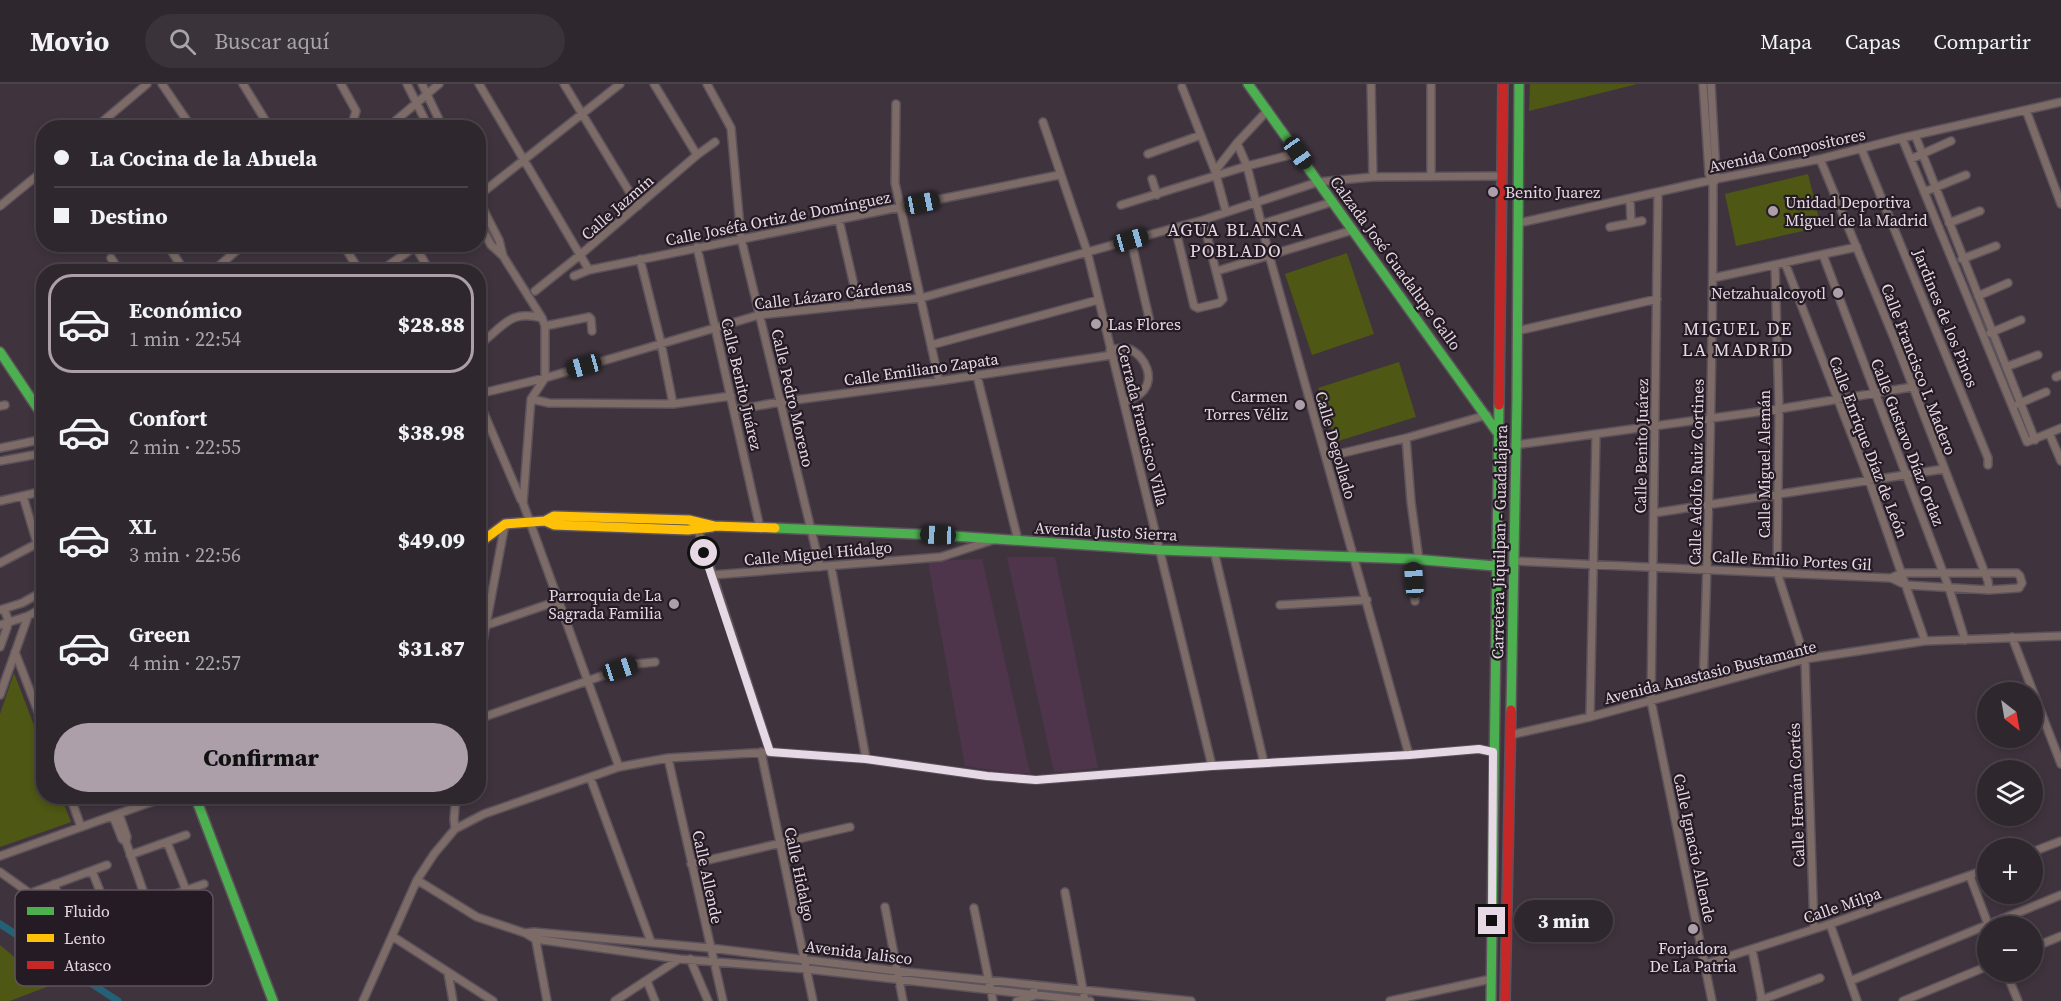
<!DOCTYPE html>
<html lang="es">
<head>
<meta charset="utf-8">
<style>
  :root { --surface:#2f272e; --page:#3b333a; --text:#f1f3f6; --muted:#a7a5aa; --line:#4a444a; --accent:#ac9faa }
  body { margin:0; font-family:"Source Serif 4",serif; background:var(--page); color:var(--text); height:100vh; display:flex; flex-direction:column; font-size:22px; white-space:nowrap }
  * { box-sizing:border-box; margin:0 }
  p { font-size:20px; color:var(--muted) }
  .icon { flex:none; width:33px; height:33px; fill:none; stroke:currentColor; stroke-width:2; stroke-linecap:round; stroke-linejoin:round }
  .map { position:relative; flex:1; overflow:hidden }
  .details { position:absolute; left:36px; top:180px; width:450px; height:540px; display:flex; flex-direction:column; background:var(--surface); border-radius:24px; box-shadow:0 3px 9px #0003,0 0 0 2px var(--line) }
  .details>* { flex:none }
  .banner { position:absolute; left:36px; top:36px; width:450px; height:132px; border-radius:24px; box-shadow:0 3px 9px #0003,0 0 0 2px var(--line); display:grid; align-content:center; height:132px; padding:0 18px; background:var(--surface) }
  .needle { width:39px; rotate:149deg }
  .buttons { position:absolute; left:1977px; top:598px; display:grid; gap:12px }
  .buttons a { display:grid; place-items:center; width:66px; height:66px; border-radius:50%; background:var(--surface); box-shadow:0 3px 9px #0003,0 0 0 2px var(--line); font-size:30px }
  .end { position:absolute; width:27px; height:27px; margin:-14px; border:8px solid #e6d8e4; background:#111; box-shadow:0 0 0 3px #111 }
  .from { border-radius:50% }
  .bubble { position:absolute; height:42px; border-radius:21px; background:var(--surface); box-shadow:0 3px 9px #0003,0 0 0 2px var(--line); font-size:20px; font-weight:800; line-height:42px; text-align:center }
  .car { position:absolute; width:18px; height:36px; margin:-18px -9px; border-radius:8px; box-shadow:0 0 4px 2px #0007; background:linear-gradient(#222 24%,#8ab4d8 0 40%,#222 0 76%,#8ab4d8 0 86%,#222 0) }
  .banner b { display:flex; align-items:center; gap:21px; height:57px; font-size:22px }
  .banner b+b { border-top:2px solid var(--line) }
  .banner i { width:15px; height:15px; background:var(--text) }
  ul { padding:10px 0 0; list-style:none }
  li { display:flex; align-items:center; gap:18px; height:99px; margin:0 12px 9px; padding:0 6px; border:3px solid transparent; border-radius:24px }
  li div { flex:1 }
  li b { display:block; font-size:22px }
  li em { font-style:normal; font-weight:800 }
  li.current { border-color:var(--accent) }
  li>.icon { width:54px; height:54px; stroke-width:1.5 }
  .button { display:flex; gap:12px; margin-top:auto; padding:12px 18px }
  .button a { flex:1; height:69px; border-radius:36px; background:var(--accent); color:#111; font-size:24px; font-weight:800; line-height:69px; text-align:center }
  header { display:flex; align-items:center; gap:36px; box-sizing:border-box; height:84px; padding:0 30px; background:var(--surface); border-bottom:2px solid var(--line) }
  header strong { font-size:28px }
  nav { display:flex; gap:33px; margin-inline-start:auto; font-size:21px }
  .search { width:420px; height:54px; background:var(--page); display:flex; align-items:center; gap:15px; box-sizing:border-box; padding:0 21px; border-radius:33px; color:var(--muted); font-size:22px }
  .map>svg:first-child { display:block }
  .built { fill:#4e354c }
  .green { fill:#4e5714 }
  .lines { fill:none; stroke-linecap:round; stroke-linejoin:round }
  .canal { stroke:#246176; stroke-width:7 }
  .street-casing { stroke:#5c525b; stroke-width:10 }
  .fast-casing { stroke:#5c525b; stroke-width:12 }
  .slow-casing { stroke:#5c525b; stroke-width:12 }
  .jam-casing { stroke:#5c525b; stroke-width:12 }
  .street { stroke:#7c6b66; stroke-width:7 }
  .fast { stroke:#4caf50; stroke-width:9 }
  .slow { stroke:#ffc107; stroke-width:9 }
  .jam { stroke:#c62828; stroke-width:9 }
  .route { stroke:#e6d8e4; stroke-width:8 }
  .poi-dot { fill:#ac9faa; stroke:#251b24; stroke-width:2 }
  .labels { text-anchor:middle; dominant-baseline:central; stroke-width:4.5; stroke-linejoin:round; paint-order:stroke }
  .street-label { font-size:16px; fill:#e6d8e4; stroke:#251b24 }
  .poi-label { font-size:16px; fill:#e6d8e4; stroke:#251b24; text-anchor:start }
  .neighbourhood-label { font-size:18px; letter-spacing:1.5px; fill:#e6d8e4; stroke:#251b24 }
  .key { fill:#251b24; stroke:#5f545e; stroke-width:1.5 }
  .key-label { font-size:16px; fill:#e6d8e4 }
</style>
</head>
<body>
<header>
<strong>Movio</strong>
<div class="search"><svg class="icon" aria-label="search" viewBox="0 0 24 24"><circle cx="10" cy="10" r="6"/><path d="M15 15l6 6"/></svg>Buscar aquí</div>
<nav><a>Mapa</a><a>Capas</a><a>Compartir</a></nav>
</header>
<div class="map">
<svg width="2061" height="917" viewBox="0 0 2061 917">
  <rect width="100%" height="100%" fill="#3f343e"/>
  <path class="built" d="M1007 473H1055L1098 684 1054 688Z
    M982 475 1030 689H1013L965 682 928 477Z"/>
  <path class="green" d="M1530 0H1637L1529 27Z
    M1808 90 1821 143 1736 162 1725 110Z
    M1347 169 1374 250 1312 271 1285 190Z
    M1399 278 1416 333 1335 358 1318 304Z
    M14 589 43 665 44 712 61 713 71 738 0 763V630Z
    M0 861 49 902 10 917H0Z"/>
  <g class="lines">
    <path class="canal" d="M0 840 118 917"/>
    <defs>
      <path id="street" d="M162 0 192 44
        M243 0 270 44
        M341 0 356 27 351 44
        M407 0 429 44
        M422 0 443 44
        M479 0 589 186
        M564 0 638 122
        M654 0 697 71
        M707 0 731 44 741 154 820 483
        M1371 0 1373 93
        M1431 0V93
        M1703 0 1709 90 1713 102C1713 269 1709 436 1703 602
        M1711 0 1716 88 1715 97
        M1182 3 1215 87 1226 128
        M896 20 895 99 939 297
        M2026 26 2061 120
        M1043 38 1087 167 1212 682
        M95 44 147 0
        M387 44 439 0
        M1915 51 2035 356
        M1902 54 2027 358 2061 344
        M1237 59 1247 82 1269 171 1409 671
        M1861 64 1988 374V381
        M1148 70 1201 51
        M1820 75 1894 254 1988 497 1989 506
        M1911 75 1951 57
        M1215 87 1237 59 1268 26
        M1152 95 1157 111
        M1658 108 1651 617 1712 917
        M1924 108 1966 91
        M478 112 620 0
        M478 115 499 156 503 172
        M1630 115 1631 138
        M1121 121 1247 82 1298 69
        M0 122 44 86
        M839 136 858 219
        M478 137 491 161 503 172 542 234 545 242V294L531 315 523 419 619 683
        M1519 139 1716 95 1820 75 1902 54 2061 18
        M1949 139 1980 127
        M1262 140 1332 118
        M1175 143 1194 222 1198 224 1219 219 1223 215 1203 136
        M1610 143 1642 137
        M1131 156 1150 238
        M167 160 185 188
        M343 160 360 188
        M414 160 429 186
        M697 163 760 444
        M1823 171 1949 504 1965 556
        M111 174 120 188
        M640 175 661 259 673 320
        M1962 175 1996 162
        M1785 179 1869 396 1925 557
        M1775 181 1779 325 1777 488 1805 575 1814 845
        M1217 187 1353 146
        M212 188 244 160
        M379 188 419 160
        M574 192 589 186 1059 91
        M1713 194 1857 163
        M535 207 580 171 697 71 715 58
        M1978 212 2008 199
        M545 242 589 233 591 235 592 247
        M1517 247 1657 215
        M1990 249 2021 236
        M484 257C506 239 512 226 542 234
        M931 261 1098 216
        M1110 266C1116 265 1124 263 1129 265 1146 272 1156 296 1141 309 1137 313 1129 316 1124 318
        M2006 283 2038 271
        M977 292 1018 456
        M2056 293 2061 291
        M478 310 545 294 759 231 921 214 1203 136 1318 98 1373 93 1501 92
        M478 310 480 320 521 416
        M531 315 549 319 673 320 731 312
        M2018 320 2046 308
        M0 322 5 321
        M734 326 780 318 939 297 1112 271
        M2049 349 2061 377
        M1406 354 1411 418 1419 476
        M1515 361 1779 325 1912 303
        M0 364 44 355
        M1326 373 1406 354 1487 331
        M0 377 44 369
        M23 412 37 459
        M0 417 44 407
        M1654 429 1944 385
        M697 443 770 668
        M1214 467 1264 679
        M1413 475 1415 517
        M1513 477 1891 494 1906 501 1989 506 2019 504 2022 499 2020 492 2017 489H1902L1891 494
        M0 479 44 456
        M831 482 866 675
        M712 491 941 473 993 456
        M1280 521 1367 516
        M0 526 22 519 44 507
        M0 541 28 532 44 523
        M478 544 558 517
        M2012 553 2061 680
        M0 563 9 538 4 525
        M15 568 44 643
        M478 583 505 440
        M0 611 28 532
        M1590 633 1596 350
        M478 635 636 580 655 578
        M1510 651 1590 633 1805 575 1925 557 2061 552
        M761 668 813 917
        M668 674 723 917
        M590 693 651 858
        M70 712 81 743
        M119 730 127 753 126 758
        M113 732 122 755 126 758 154 838
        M455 745 454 735 456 712
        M167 758 186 806
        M2032 768 2061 757
        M130 771 186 751
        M0 772 168 712
        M691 780 850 743
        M92 787 111 835
        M0 788C30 809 59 830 86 854
        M1970 792 1989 843
        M417 796 477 833 525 849 535 855 679 875 807 885 1090 917
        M54 800 68 837
        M1065 808 1085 917
        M31 809 107 781
        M147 820 204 800
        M885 823 903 917
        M974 824 993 917
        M1830 840 1857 917
        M78 847 128 829
        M525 849 534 848 710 864 897 887 1191 917
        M392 852 493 917
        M535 852 547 917
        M2032 864 2061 852
        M1752 865 1762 917
        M690 875 708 917
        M1705 880 1830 840 1988 785
        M2006 888 2018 917
        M448 889 453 917
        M647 897 655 917
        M1850 897 2061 811
        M1761 916 1820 894
        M363 917 417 796 434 770 455 745 484 730 619 683 668 674 770 668 866 675 987 692 1036 696 1212 682 1409 671 1479 665 1493 668
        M615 917 679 875
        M1017 917 1034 912V901
        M1390 917 1491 895
        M1903 917 1988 882"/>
      <path id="fast" d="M1248 0 1497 348
        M0 268 44 334
        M775 444 938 451 1160 466 1413 475 1495 482
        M1511 626 1517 313 1519 0
        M195 712 273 917
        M1491 917 1499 321"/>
      <path id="slow" d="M545 437 554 441 688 446 712 443
        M478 460 505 440 545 437 554 432 689 436 714 442 775 444"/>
      <path id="jam" d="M1499 321 1503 0
        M1505 917 1511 626"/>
    </defs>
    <use href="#street" class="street-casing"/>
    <use href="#fast" class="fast-casing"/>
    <use href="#slow" class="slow-casing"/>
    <use href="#jam" class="jam-casing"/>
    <use href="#street" class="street"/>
    <use href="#fast" class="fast"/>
    <use href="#slow" class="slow"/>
    <use href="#jam" class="jam"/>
  </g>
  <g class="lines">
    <path class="route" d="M704 469 770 668 866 675 987 692 1036 696 1212 682 1409 671 1479 665 1493 668 1492 837"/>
  </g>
  <g class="poi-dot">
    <circle cx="1493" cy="108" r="6"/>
    <circle cx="1773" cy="127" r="6"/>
    <circle cx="1838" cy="209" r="6"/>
    <circle cx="1096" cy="240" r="6"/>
    <circle cx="1300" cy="321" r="6"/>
    <circle cx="674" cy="520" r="6"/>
    <circle cx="1693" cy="845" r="6"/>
  </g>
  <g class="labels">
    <g class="street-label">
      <text transform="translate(1787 66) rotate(-12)">Avenida Compositores</text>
      <text transform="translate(617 123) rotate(-41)">Calle Jazmín</text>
      <text transform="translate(778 134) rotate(-11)">Calle Joséfa Ortiz de Domínguez</text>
      <text transform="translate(1396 179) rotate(54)">Calzada José Guadalupe Gallo</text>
      <text transform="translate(833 210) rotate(-7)">Calle Lázaro Cárdenas</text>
      <text transform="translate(1946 234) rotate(68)">Jardines de los Pinos</text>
      <text transform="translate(921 285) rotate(-8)">Calle Emiliano Zapata</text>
      <text transform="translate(1919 285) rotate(69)">Calle Francisco I. Madero</text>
      <text transform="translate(742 300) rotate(77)">Calle Benito Juárez</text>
      <text transform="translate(793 314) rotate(77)">Calle Pedro Moreno</text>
      <text transform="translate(1143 341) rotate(76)">Cerrada Francisco Villa</text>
      <text transform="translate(1908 358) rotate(69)">Calle Gustavo Díaz Ordaz</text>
      <text transform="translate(1336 361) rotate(74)">Calle Degollado</text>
      <text transform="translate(1641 362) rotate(-89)">Calle Benito Juárez</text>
      <text transform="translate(1869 363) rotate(69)">Calle Enrique Díaz de León</text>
      <text transform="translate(1764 380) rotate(-90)">Calle Miguel Alemán</text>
      <text transform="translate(1696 388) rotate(-89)">Calle Adolfo Ruiz Cortines</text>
      <text transform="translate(1106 447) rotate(3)">Avenida Justo Sierra</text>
      <text transform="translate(1499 458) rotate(-89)">Carretera Jiquilpan - Guadalajara</text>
      <text transform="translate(818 469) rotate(-5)">Calle Miguel Hidalgo</text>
      <text transform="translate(1792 476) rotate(3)">Calle Emilio Portes Gil</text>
      <text transform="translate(1710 588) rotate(-14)">Avenida Anastasio Bustamante</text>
      <text transform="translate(1796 711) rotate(-92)">Calle Hernán Cortés</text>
      <text transform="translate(1695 764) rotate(78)">Calle Ignacio Allende</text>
      <text transform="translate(800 790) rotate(78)">Calle Hidalgo</text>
      <text transform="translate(708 793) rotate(78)">Calle Allende</text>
      <text transform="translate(1842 821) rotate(-19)">Calle Milpa</text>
      <text transform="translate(859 868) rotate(7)">Avenida Jalisco</text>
    </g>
    <g class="poi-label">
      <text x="1505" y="108">Benito Juarez</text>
      <text x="1785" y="118">Unidad Deportiva<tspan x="1785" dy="18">Miguel de la Madrid</tspan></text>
      <text x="1826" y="209" text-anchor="end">Netzahualcoyotl</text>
      <text x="1108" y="240">Las Flores</text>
      <text x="1288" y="312" text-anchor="end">Carmen<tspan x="1288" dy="18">Torres Véliz</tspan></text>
      <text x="662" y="511" text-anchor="end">Parroquia de La<tspan x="662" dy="18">Sagrada Familia</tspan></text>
      <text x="1693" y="864" text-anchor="middle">Forjadora<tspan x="1693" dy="18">De La Patria</tspan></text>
    </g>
    <g class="neighbourhood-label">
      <text x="1236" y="145">AGUA BLANCA<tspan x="1236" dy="21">POBLADO</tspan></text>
      <text x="1738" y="244">MIGUEL DE<tspan x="1738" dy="21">LA MADRID</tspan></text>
    </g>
  </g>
  <rect x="15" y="806" width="198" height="96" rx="9" class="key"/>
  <rect x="27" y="823" width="27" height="8" fill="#4caf50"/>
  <rect x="27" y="850" width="27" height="8" fill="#ffc107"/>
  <rect x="27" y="877" width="27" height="8" fill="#c62828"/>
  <g class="key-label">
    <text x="64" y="833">Fluido</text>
    <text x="64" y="860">Lento</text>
    <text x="64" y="887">Atasco</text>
  </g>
</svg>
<div class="buttons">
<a><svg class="needle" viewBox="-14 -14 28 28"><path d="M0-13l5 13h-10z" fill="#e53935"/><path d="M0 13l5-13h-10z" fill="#a7a5aa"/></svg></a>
<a><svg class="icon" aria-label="layers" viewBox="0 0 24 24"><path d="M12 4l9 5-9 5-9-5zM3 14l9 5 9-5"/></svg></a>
<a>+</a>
<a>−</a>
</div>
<i class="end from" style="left:704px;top:469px"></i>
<i class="end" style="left:1492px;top:837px"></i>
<div class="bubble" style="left:1514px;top:816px;width:99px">3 min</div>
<i class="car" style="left:1298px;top:69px;rotate:145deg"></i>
<i class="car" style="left:922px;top:119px;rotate:79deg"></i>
<i class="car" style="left:1131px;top:156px;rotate:74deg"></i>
<i class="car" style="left:584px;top:282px;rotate:254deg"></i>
<i class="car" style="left:938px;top:451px;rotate:272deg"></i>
<i class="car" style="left:1414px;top:496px;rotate:356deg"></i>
<i class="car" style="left:620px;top:585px;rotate:72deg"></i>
<div class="banner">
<b><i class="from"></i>La Cocina de la Abuela</b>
<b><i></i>Destino</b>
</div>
<section class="details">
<ul>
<li class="current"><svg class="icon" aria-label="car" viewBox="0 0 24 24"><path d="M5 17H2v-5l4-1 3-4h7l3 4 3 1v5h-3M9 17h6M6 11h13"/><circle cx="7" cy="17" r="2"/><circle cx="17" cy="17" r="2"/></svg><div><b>Económico</b><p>1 min · 22:54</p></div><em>$28.88</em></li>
<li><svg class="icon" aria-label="car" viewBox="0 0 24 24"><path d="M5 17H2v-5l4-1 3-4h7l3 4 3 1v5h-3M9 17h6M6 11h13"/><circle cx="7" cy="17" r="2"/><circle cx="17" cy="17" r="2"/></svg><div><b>Confort</b><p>2 min · 22:55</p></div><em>$38.98</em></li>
<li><svg class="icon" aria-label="car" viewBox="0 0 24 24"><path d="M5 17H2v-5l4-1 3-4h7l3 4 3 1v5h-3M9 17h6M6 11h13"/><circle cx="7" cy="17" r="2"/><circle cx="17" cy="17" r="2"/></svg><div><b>XL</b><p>3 min · 22:56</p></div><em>$49.09</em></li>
<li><svg class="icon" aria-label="car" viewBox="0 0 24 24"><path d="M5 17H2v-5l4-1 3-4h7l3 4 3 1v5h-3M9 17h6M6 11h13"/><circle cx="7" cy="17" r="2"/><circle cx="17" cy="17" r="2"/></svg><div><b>Green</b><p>4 min · 22:57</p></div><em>$31.87</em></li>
</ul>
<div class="button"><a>Confirmar</a></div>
</section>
</div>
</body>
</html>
